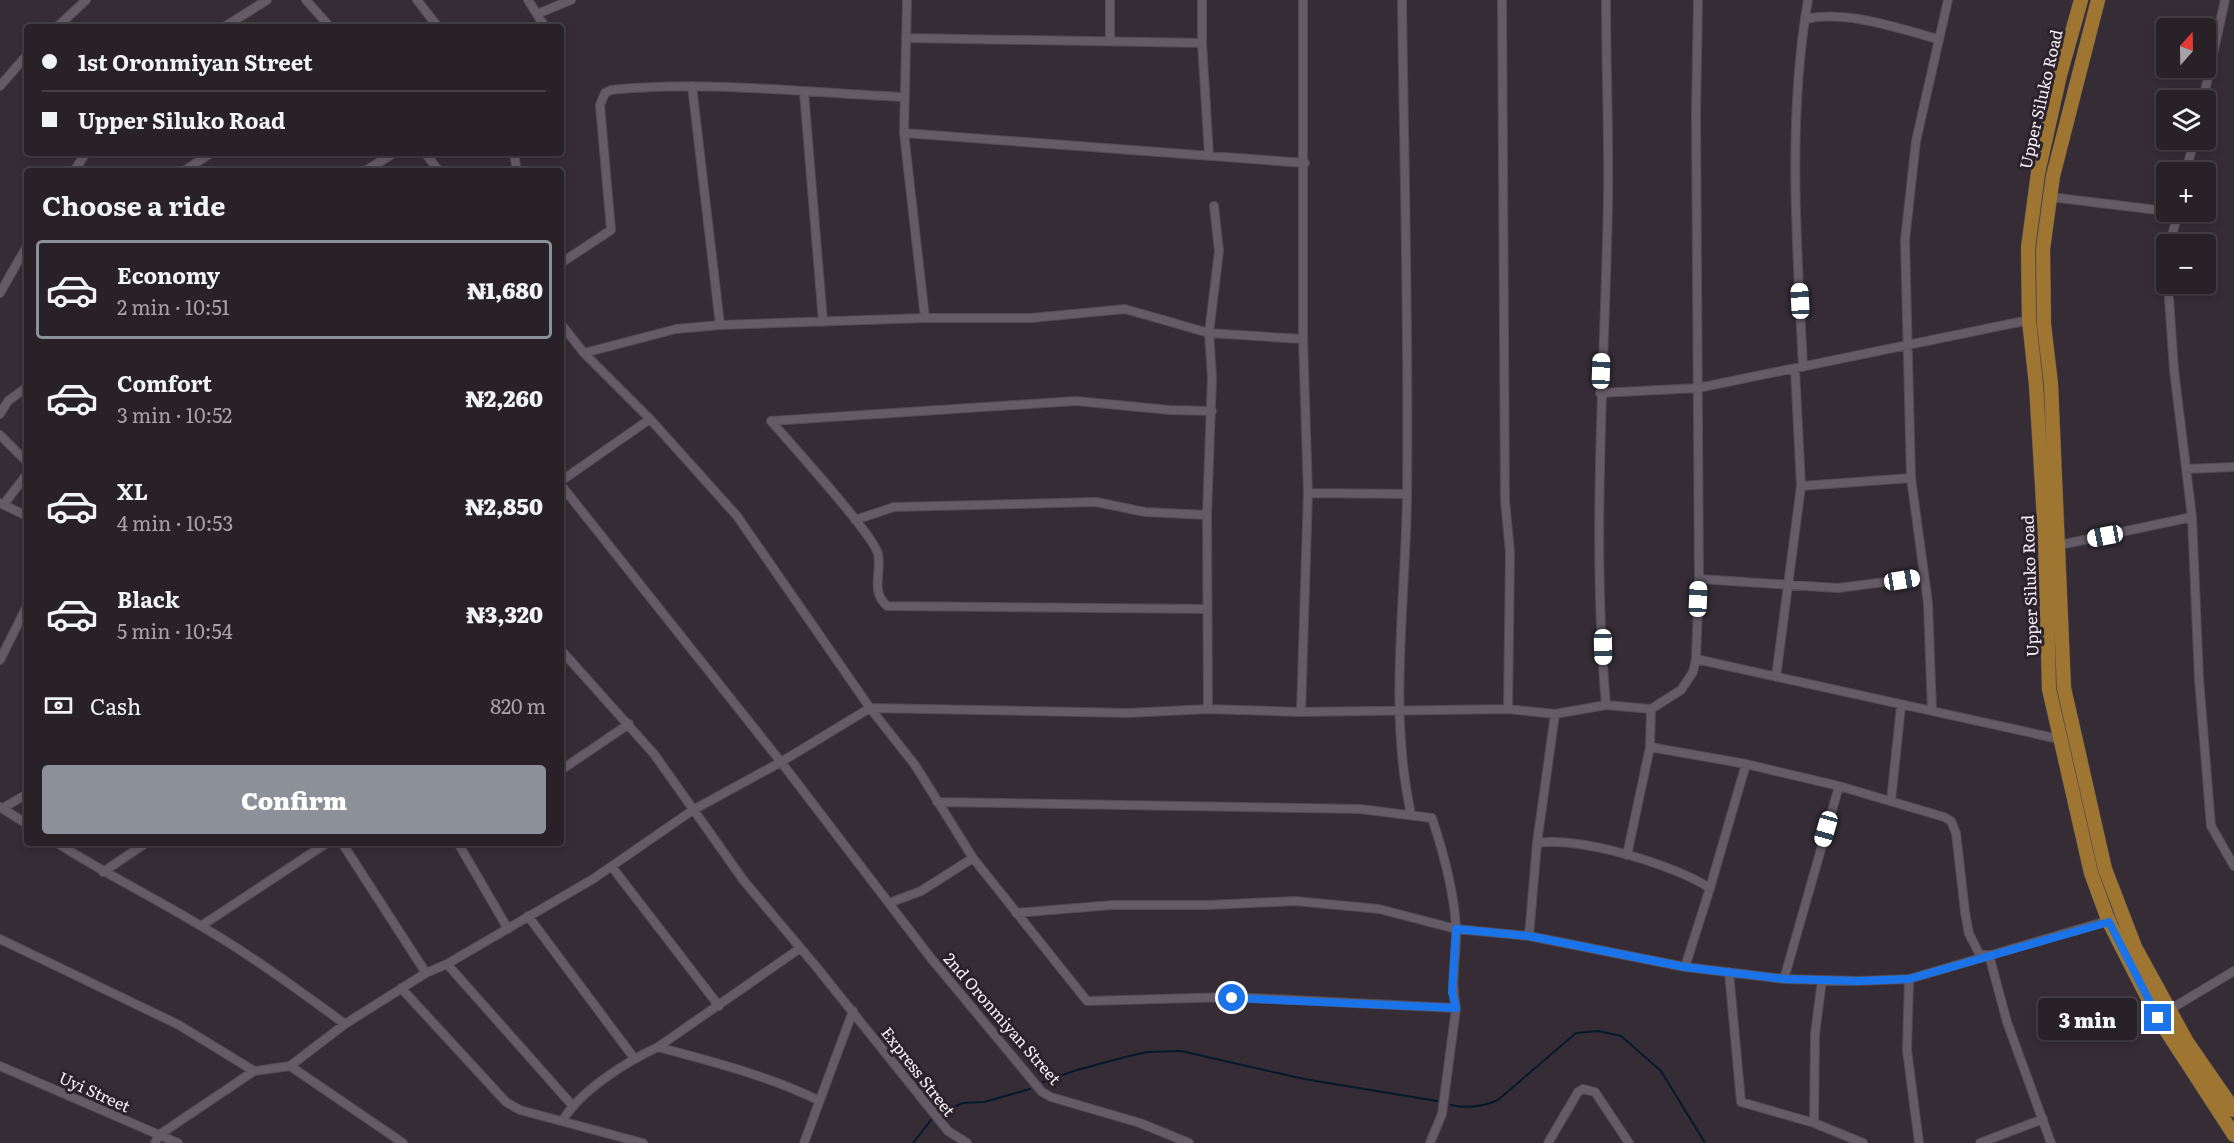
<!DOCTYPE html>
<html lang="en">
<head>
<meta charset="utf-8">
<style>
  :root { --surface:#282128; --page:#342e34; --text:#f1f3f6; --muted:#a5a3a8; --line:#443e45; --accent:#8c9099 }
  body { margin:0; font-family:Literata,serif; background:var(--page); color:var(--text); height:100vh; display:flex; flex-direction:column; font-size:22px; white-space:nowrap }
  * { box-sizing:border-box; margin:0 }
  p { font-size:20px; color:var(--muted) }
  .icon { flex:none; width:33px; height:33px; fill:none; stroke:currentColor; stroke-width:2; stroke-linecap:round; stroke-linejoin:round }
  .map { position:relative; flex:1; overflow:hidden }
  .details { position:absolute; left:24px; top:168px; width:540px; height:678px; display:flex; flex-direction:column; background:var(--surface); border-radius:6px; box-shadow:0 3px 9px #0003,0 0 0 2px var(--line) }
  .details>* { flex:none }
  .guide { position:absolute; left:24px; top:24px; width:540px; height:132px; border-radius:6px; box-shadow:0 3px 9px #0003,0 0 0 2px var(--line); display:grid; align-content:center; height:132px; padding:0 18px; background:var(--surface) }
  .needle { width:39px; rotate:20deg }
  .fabs { position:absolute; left:2156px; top:18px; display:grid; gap:12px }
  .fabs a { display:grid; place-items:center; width:60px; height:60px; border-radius:6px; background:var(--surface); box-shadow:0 3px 9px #0003,0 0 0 2px var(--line); font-size:30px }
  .end { position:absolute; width:27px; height:27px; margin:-14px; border:8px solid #1a73e8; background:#fff; box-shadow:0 0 0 3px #fff }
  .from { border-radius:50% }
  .bubble { position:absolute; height:42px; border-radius:6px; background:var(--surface); box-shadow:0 3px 9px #0003,0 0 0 2px var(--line); font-size:20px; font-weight:800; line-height:42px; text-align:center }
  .car { position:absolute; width:18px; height:36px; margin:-18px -9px; border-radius:8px; box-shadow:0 0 4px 2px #0007; background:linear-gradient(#fff 24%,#345 0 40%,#fff 0 76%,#345 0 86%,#fff 0) }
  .guide b { display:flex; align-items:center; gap:21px; height:57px; font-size:22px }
  .guide b+b { border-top:2px solid var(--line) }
  .guide i { width:15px; height:15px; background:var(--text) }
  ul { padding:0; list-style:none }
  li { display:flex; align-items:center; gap:18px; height:99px; margin:0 12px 9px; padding:0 6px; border:3px solid transparent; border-radius:6px }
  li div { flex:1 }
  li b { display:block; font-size:22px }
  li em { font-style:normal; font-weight:800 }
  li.current { border-color:var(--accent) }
  li>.icon { width:54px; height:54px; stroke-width:1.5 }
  h2 { padding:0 18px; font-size:27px; line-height:72px }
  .pay { display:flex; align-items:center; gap:15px; height:66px; padding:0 18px; font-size:22px }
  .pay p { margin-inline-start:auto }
  .button { display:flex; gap:12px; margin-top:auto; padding:12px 18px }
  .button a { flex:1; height:69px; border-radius:6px; background:var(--accent); color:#fff; font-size:24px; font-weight:800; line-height:69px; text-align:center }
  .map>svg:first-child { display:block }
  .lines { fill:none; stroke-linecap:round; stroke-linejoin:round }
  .stream { stroke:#041a2b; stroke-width:2 }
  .street-casing { stroke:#514a52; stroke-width:10 }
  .primary-casing { stroke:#514a52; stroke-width:15 }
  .street { stroke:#655b66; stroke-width:8 }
  .primary { stroke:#9e7531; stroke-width:14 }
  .route { stroke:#1a73e8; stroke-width:8 }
  .labels { text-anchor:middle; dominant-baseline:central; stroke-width:6; stroke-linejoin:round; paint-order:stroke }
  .street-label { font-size:16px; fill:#f7f1f8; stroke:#2b222c }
</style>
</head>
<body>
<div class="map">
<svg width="2234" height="1143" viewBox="0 0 2234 1143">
  <rect width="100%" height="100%" fill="#352c36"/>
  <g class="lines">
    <path class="stream" d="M1043 1082 1077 1070 1125 1057 1147 1052 1181 1051 1304 1079 1437 1101
      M1451 1105C1468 1109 1482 1107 1498 1100L1576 1033 1598 1031 1621 1036 1661 1071 1705 1143
      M941 1113 963 1103 984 1102 1030 1089
      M913 1143 931 1120"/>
    <defs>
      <path id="street" d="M306 0 330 27
        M417 0 438 27
        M528 0 545 27
        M907 0 904 133 1305 163
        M1110 0V40
        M1202 0V43L1209 155
        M1402 0C1404 164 1409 329 1407 494 1406 600 1388 710 1411 814
        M1502 0 1505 501 1510 552 1508 709 1555 714 1606 705 1651 709 1681 690 1693 672 1696 659 1699 579 1696 114 1698 0
        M1606 0C1606 67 1609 134 1608 200 1605 368 1591 537 1606 705
        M537 14 571 0
        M1805 19C1847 10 1897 28 1938 39
        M57 27 86 0
        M224 27 267 0
        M906 38 1202 43
        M0 86 27 55
        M692 86 720 325
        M804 92 823 322
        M2203 100 2225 0
        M904 133 925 318
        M425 153 439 171
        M514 153 517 171
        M74 171 86 153
        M184 171 211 153
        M365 171 394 153
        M2186 172 2194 140
        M2050 197 2166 211
        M2170 244 2178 212
        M561 263 611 230 600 105 605 93 611 90C708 80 808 93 905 97
        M2168 284 2174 370 2192 517 2199 679 2211 826 2234 866
        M0 293 27 246
        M561 324 584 353 650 419 737 516 870 708 915 765 973 858 1087 1001 1232 997 1456 1008
        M584 353 676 329 720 325 925 318H1031L1125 309 1209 333 1303 339
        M1803 367C1797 246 1787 120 1808 0
        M1600 393 1698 388 2029 320
        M0 414 8 401 27 387
        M771 421C789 442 874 535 878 554 882 573 870 591 887 606L1207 609
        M771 421 1076 401 1170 410 1212 411
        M0 435 27 462
        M2186 469 2234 467
        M561 481 650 419
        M561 485 781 762 930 957 1042 1092 1051 1097 1140 1123 1189 1143
        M1801 486 1911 478
        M1308 493 1407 494
        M0 503 27 516
        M4 504 27 474
        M855 520 894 507 1096 502 1145 512 1207 515
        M2060 545 2192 517
        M1699 579 1838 588 1924 577
        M561 650 654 754 744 881 814 964 948 1131 967 1143
        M1696 659 2059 739
        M0 660 27 606
        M1776 677 1801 486 1795 369
        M1208 709 1301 712 1508 709
        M1932 711 1928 603 1911 478 1905 240 1916 141 1948 0
        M1301 712 1308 493 1303 339V0
        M1650 747 1746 764 1839 786 1944 817 1951 821 1956 833 1965 912 1969 934 1980 955H1989L2007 1022 2051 1143
        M561 770 629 724
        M1891 801 1901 706
        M937 802 1360 809 1432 818C1444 854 1454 890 1456 928 1457 955 1450 981 1456 1008L1442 1114 1430 1143
        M0 807 27 824
        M3 808 27 794
        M57 843C104 873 153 897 201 926 251 955 298 990 345 1024
        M342 843 426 973
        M458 843 508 929
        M1537 843C1582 837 1671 864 1710 888L1685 967
        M1627 855 1650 747 1651 709
        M612 867 719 1006
        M103 872 146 843
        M1710 888 1746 764
        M889 903 921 891 973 858
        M1016 913 1112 905H1209L1295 901 1379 909 1456 929 1529 936 1685 967 1784 979 1858 981 1909 979 2124 916
        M528 916 634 1058
        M201 926 327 843
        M1529 936 1537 843 1555 714
        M0 939 179 1025 254 1071
        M447 964 572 1105
        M1729 972 1741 1102 1814 1123 1863 1143
        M1784 979 1839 786
        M1909 979 1907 1050 1919 1143
        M401 988 506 1102 520 1110 643 1143
        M2169 1010 2234 971
        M658 1047C713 1062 766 1075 818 1100
        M0 1066 178 1143
        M290 1066 403 1143
        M563 1120C581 1090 626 1062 658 1047L799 949
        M1814 1123 1815 1034 1822 980
        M155 1143 159 1135 254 1071 290 1066 345 1024 426 973 447 964 593 879 693 810 781 762 870 708 1128 713 1208 709 1207 515 1212 377 1209 333 1219 251 1214 206
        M804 1143 853 1011
        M1548 1143 1578 1092 1583 1089 1595 1092 1629 1143
        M1980 1143 2043 1119"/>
      <path id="primary" d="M2081 0 2060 75 2038 173 2028 248 2029 320 2036 385 2045 536 2049 689 2091 873 2109 922 2158 1018 2234 1135
        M2098 0 2053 176 2043 249 2044 324 2051 384 2064 688 2105 869 2135 947 2187 1042 2234 1110"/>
    </defs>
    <use href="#street" class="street-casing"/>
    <use href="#primary" class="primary-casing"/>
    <use href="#street" class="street"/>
    <use href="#primary" class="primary"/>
  </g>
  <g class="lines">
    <path class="route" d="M1232 998 1456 1008 1452 992 1456 929 1529 936 1685 967 1784 979 1858 981 1909 979 2109 922 2158 1018"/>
  </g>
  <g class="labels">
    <g class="street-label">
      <text transform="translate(2040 99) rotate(-77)">Upper Siluko Road</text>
      <text transform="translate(2029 586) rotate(-92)">Upper Siluko Road</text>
      <text transform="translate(1003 1018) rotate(49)">2nd Oronmiyan Street</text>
      <text transform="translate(919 1071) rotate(52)">Express Street</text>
      <text transform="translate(95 1091) rotate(24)">Uyi Street</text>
    </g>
  </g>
</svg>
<div class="fabs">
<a><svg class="needle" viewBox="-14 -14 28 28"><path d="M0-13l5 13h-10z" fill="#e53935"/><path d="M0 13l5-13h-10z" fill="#a5a3a8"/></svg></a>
<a><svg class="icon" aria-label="layers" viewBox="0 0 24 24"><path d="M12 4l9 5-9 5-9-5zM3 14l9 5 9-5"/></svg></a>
<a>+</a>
<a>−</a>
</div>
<i class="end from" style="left:1232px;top:998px"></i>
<i class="end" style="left:2158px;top:1018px"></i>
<div class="bubble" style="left:2038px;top:998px;width:99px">3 min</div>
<i class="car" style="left:1800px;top:301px;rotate:357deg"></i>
<i class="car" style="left:1601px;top:371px;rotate:2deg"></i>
<i class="car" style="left:2105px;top:536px;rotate:259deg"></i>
<i class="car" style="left:1902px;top:580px;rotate:81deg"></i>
<i class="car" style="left:1698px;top:599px;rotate:2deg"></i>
<i class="car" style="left:1603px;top:647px;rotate:179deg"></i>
<i class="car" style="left:1826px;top:829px;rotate:196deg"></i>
<div class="guide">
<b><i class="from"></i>1st Oronmiyan Street</b>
<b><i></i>Upper Siluko Road</b>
</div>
<section class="details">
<h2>Choose a ride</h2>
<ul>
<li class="current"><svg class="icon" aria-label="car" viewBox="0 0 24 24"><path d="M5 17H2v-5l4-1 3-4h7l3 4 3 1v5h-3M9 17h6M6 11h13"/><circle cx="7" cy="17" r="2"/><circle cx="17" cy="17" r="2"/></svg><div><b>Economy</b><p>2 min · 10:51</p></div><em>₦1,680</em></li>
<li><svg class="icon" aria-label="car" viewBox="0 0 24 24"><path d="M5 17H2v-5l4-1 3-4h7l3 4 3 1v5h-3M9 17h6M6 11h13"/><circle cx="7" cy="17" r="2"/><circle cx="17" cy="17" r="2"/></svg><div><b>Comfort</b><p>3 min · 10:52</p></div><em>₦2,260</em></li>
<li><svg class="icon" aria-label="car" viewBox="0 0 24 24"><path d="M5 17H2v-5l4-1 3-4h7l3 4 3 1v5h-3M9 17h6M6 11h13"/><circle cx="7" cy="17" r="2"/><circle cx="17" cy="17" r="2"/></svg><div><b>XL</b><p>4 min · 10:53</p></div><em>₦2,850</em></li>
<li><svg class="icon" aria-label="car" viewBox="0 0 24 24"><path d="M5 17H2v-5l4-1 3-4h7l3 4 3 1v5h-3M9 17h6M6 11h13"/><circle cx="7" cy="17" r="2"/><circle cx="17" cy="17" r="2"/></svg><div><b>Black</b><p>5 min · 10:54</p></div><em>₦3,320</em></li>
</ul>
<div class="pay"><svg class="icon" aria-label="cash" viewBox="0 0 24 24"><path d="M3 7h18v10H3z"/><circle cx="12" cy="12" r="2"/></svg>Cash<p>820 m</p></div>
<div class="button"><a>Confirm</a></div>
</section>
</div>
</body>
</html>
